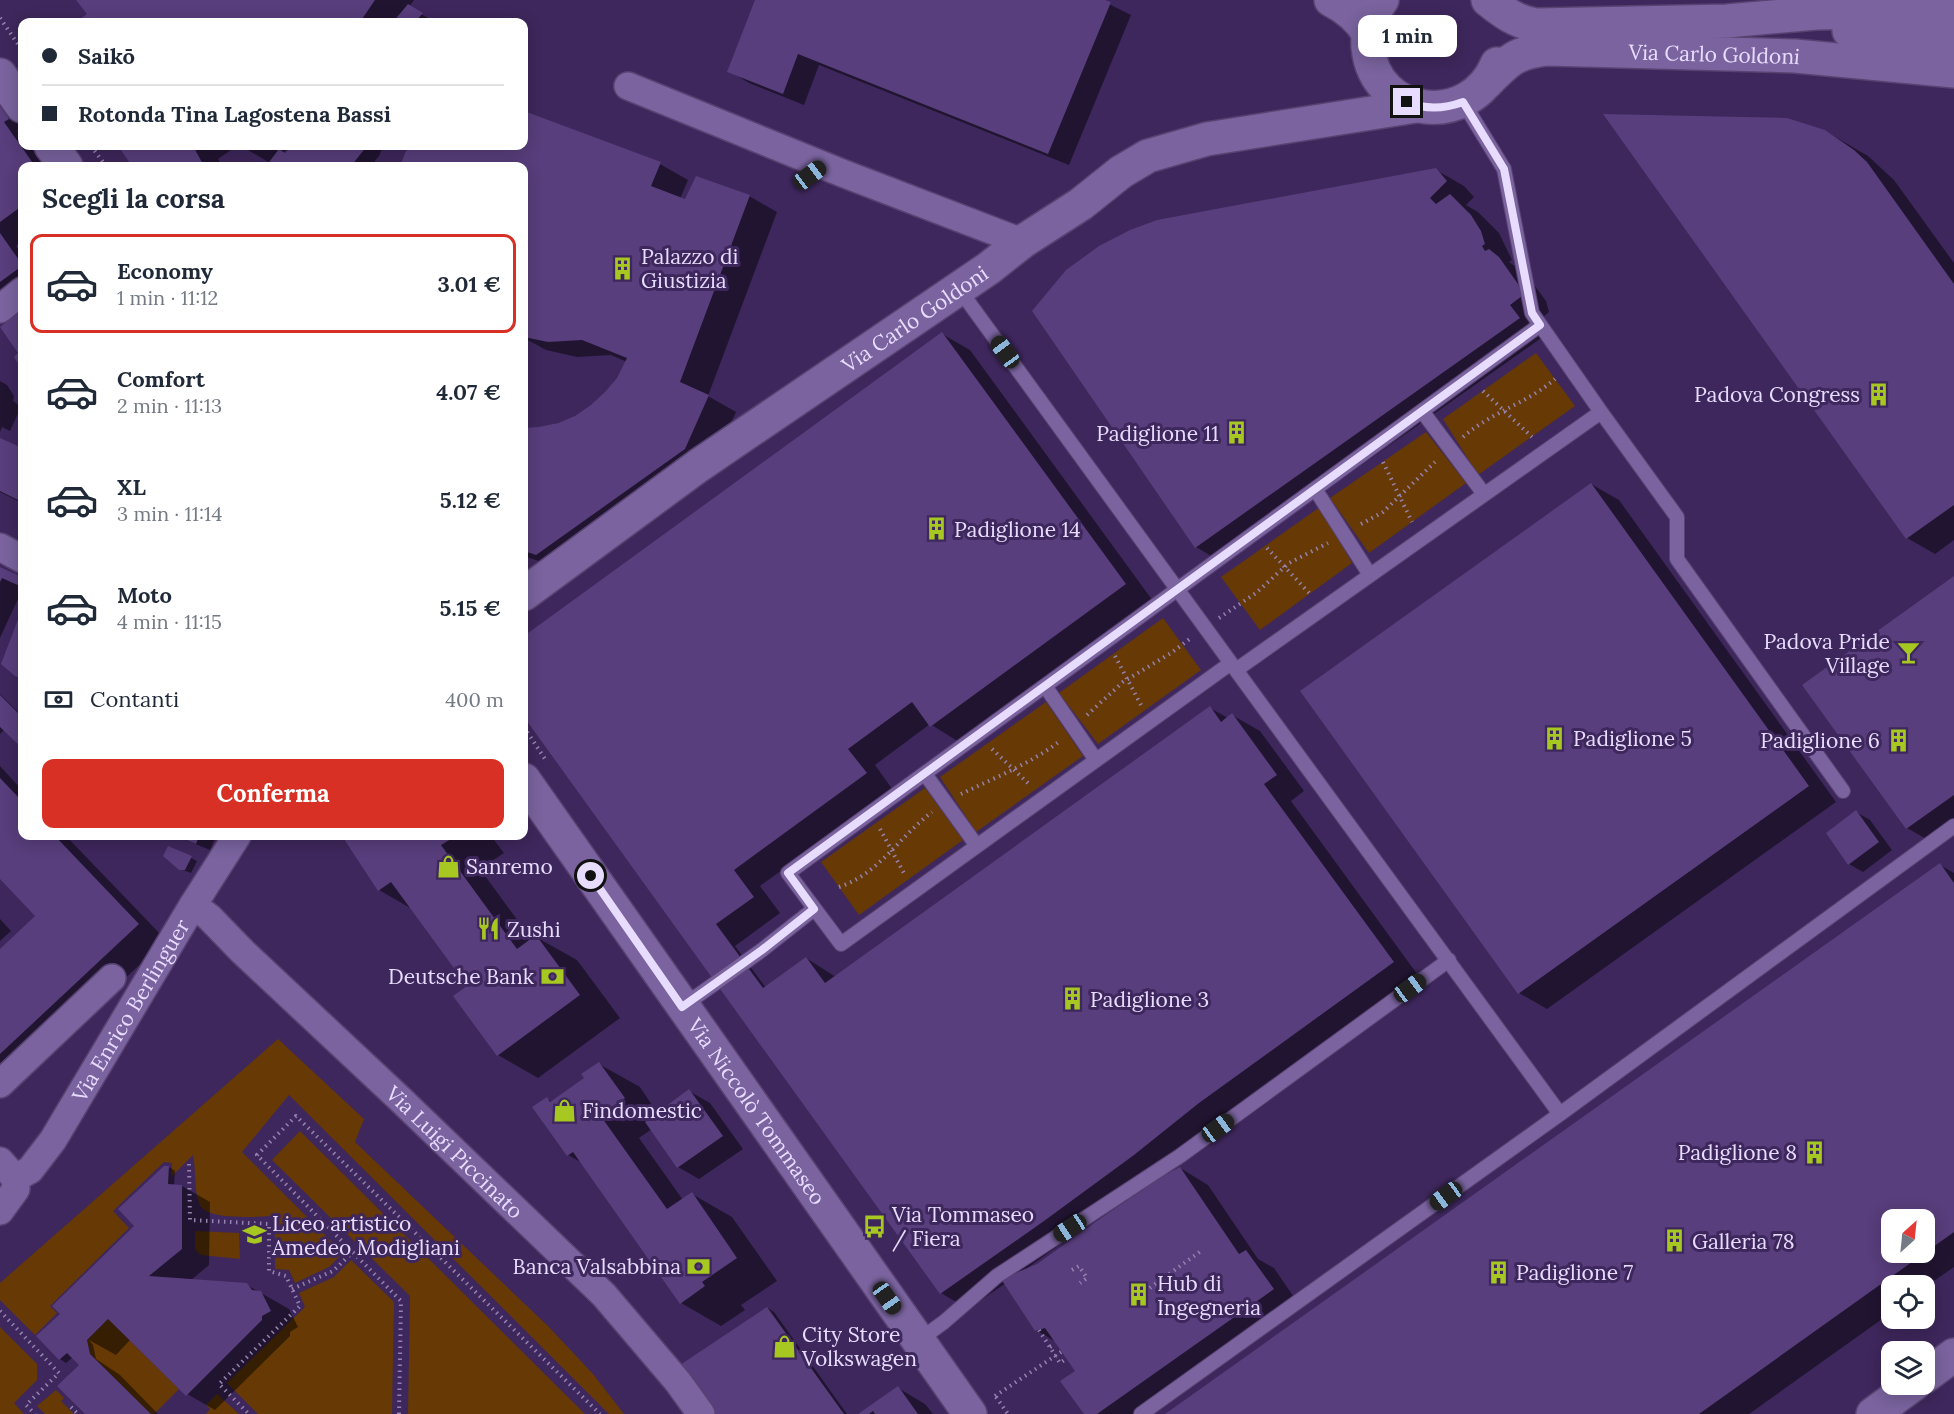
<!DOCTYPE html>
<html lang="it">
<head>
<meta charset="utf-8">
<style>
  :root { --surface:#fff; --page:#f6f6f7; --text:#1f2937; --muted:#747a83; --line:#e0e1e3; --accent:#d93025 }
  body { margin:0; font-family:Lora,serif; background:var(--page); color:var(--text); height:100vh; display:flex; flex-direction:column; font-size:22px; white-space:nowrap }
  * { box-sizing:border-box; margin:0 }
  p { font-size:20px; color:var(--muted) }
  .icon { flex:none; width:33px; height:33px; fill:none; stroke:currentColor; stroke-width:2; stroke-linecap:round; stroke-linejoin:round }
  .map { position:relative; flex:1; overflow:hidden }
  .drawer { position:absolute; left:18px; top:162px; width:510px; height:678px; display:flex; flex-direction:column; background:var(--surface); border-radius:12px; box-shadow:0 3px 15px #0003 }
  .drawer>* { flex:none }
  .hud { position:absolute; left:18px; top:18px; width:510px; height:132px; border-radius:12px; box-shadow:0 3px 15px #0003; display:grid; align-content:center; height:132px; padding:0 24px; background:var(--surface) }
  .needle { width:39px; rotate:27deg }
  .fabs { position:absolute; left:1881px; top:1209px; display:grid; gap:12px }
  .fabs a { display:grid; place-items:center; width:54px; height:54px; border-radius:12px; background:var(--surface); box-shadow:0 3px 15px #0003; font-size:30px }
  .end { position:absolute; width:27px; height:27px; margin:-14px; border:8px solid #e8dcfe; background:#111; box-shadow:0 0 0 3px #111 }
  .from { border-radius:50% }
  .bubble { position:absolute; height:42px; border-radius:12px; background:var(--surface); box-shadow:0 3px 15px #0003; font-size:20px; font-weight:700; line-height:42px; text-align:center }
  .car { position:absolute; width:18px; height:36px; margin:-18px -9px; border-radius:8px; box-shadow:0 0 4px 2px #0007; background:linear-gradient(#222 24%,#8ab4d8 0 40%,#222 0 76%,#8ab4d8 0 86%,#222 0) }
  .hud b { display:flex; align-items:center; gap:21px; height:57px; font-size:22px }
  .hud b+b { border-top:2px solid var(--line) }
  .hud i { width:15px; height:15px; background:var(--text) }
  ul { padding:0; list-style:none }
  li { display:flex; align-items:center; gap:18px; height:99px; margin:0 12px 9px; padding:0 12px; border:3px solid transparent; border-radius:12px }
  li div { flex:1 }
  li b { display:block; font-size:22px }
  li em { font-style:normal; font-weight:700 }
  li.selected { border-color:var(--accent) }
  li>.icon { width:54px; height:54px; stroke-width:1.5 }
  h2 { padding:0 24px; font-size:27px; line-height:72px }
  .pay { display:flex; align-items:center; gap:15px; height:66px; padding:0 24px; font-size:22px }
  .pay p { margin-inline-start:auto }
  .button { display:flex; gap:12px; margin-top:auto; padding:12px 24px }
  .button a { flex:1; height:69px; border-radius:12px; background:var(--accent); color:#fff; font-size:24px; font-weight:700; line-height:69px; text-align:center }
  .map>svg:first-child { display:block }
  .green { fill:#663905 }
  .shadow { fill:#0007; fill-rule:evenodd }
  .building { fill:#583e7c; fill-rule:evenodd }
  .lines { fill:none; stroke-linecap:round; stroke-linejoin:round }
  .lane-casing { stroke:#584271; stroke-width:16 }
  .street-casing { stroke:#584271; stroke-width:30 }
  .secondary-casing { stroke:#584271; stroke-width:36 }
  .path { stroke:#9583af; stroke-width:4; stroke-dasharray:1.5 4.5; stroke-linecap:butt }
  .lane { stroke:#7a639e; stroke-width:14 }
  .street { stroke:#7a639e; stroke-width:27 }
  .secondary { stroke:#7a639e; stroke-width:33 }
  .route { stroke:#e8dcfe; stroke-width:8 }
  .labels { text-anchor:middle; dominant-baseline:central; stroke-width:6; stroke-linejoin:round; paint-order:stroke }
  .street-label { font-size:21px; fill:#e8dcfe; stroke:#3e275c }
  .poi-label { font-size:21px; fill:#e8dcfe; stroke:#3e275c; text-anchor:start }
</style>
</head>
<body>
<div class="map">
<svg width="1954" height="1414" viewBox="0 0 1954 1414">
  <rect width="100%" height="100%" fill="#3e275c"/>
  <path class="green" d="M1536 353 1575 406 1478 475 1443 419Z
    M1426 432 1466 483 1369 553 1330 498Z
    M1320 507 1352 563 1260 630 1221 577Z
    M1163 618 1201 670 1098 744 1059 693Z
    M1046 702 1083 756 976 832 940 777Z
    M925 788 963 840 859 915 821 862Z
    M278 1039 364 1119 355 1142 549 1327 593 1374 624 1414H609L289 1095 242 1152 343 1253 329 1267 295 1283 289 1270 275 1269V1216C258 1216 205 1222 199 1203 194 1188 196 1170 193 1155L171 1177 172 1163 164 1162 113 1211 129 1228 50 1306 57 1313 35 1335 0 1300V1283Z
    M300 1131 585 1414H408L410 1296 272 1160Z
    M195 1231 239 1233 240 1259 201 1255 195 1249Z
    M351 1260 394 1302 392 1414H258L227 1383 305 1307 299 1293 334 1277Z
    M108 1319 179 1389 154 1414H151L90 1354 87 1340Z
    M0 1327 37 1364V1380L14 1403 24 1414H0Z
    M56 1390 64 1398 61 1401 74 1414H45L37 1406Z
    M217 1394 239 1414H206L210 1409 206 1405Z"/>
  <path class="shadow" d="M78 0H414L409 7 428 18 424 22H77L88 14Z
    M757 0H1101L1131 15 1069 165 819 65 804 105 749 83 729 71Z
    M0 97 22 127 17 131 22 135V146H36L50 166H22V241L16 246 22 255V301L0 317Z
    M524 112 660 164 688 180 680 199 685 201 749 196 777 212 708 396 736 412 712 465 565 570 524 556V428L539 429 576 417 592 407 618 378 627 362 611 355 577 357 546 350 524 338V166H401L410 146H524Z
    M1825 131 1868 156 1894 180 1954 263V540L1935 554 1907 538Z
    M120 146H237L218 159 222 166H134Z
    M241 146H383L379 156 371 166H268L270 163ZM287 148 291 149 281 158Z
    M1436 170 1464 186 1474 197 1466 205 1478 212 1499 233 1512 260 1509 262 1526 274 1546 301 1549 312 1537 322 1547 334 1223 563 1196 547Z
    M22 312V368L16 357 20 353 2 327Z
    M942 334 970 350 1153 601 959 742 930 724 875 765 893 790 760 886 780 913 735 946 766 988 806 958 836 977 1210 708 1228 718 1232 715 1260 731 1304 791 1291 801 1420 978 1162 1171 1026 1269 1038 1266 1180 1168 1208 1185 1258 1259 1274 1268 1300 1306 1147 1414H1085L1077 1371 1056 1342 1036 1330 1006 1283 968 1309 941 1293 524 716V638Z
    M0 381 7 385 14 396 13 401 21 407 10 431 2 427 0 432Z
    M0 439 20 449 22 445V503L0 492Z
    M1591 484 1619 500 1836 802 1547 1009 1519 993 1302 691Z
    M0 569 22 579V590L0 638Z
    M1954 578V830L1935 844 1907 828Z
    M22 613V679L3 664Z
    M0 694 22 716V746L5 729 0 734Z
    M0 766 22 790V836H66L166 940 4 1092 0 1090V951L37 916 0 877Z
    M1856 812 1870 820 1892 850 1863 872 1849 864Z
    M176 836H216L210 850Z
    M343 836H491L504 853 480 869 532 940 536 937 577 960 620 1018 538 1078 498 1055 469 987 412 909 379 890Z
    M191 858 197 861 191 873 180 869Z
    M1940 865 1954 873V1267L1924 1288V1286H1892V1312L1749 1414H1168ZM1892 1220H1924V1252H1892Z
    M0 919 11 931 0 941Z
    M599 1064 640 1087 658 1114 689 1091 710 1103 743 1149 699 1179 678 1167 652 1129 639 1138 683 1200 692 1194 732 1217 777 1281 741 1305 745 1310 721 1326 681 1303 584 1164 568 1155 547 1099 553 1102 586 1078Z
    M169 1167 175 1171 174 1186H182L210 1202 209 1265 190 1281 247 1285 289 1309 298 1327 290 1332V1336L215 1410 187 1394 131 1339 116 1355 89 1340 93 1345 96 1359 120 1375 158 1414H87L81 1365 73 1357 66 1363 60 1359 63 1314 136 1226Z
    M768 1308 774 1312 847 1414H718Z
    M898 1388 925 1404 933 1414H860Z"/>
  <path class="building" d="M76 0H375L360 22H76L87 14Z
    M755 0H1105L1111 2 1048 154 798 54 783 94 727 72Z
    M408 4 423 13 415 22H393Z
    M0 106 9 119 4 122 35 166H22V206L0 222Z
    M524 111 661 162 651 186 685 199 696 176 750 195 680 382 709 395 685 449 536 555 524 551V428L539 427 558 423 575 416 591 405 605 392 617 378 627 358 582 340 548 342 524 337V166H400L408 146H524Z
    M1603 114 1787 118 1825 130 1854 150 1867 162 1954 284V505L1906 539Z
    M118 146H193L204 166H132Z
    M292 146H367L351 166H266L279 149 285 153Z
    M1436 168 1447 181 1430 198 1436 204 1450 194 1471 215 1481 231 1485 244 1482 246 1485 251 1489 249 1499 257 1518 284 1522 296 1510 305 1520 318 1195 548 1032 311 1066 270 1099 246 1130 230 1157 220Z
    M0 233 19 260 22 258V266L0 282Z
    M22 310V370L14 357 18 353 0 327Z
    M942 332 1126 584 930 727 912 702 848 749 867 773 734 870 754 897 716 924 763 988 806 957 825 983 1210 706 1221 722 1232 713 1277 775 1264 784 1394 962 1199 1103 1134 1155 1044 1221 940 1294 524 717V636Z
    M0 438 20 447 22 442V502L0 491Z
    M1591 483 1809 786 1518 994 1300 691Z
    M0 567 22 577V587L2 578 0 582Z
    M1954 576V795L1906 829 1802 685Z
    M22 609V679L15 676 1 664Z
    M0 695 22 717V748L0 727Z
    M0 778 22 801V836H55L139 924 0 1054V949L35 916 0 879Z
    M1856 810 1879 842 1848 865 1826 833Z
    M177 836H199L196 844Z
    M342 836H456L441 845 517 949 536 935 580 995 497 1056 453 996 467 986 391 882 378 891Z
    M168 846 192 856 185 870H179L163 856Z
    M1940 863 1954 883V1232L1699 1414H1165ZM1892 1220H1924V1252H1892Z
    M599 1062 625 1098 600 1115 667 1209 692 1192 737 1258 702 1282 705 1286 680 1304 573 1152 567 1156 532 1107 547 1097 550 1102 584 1078 581 1074Z
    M689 1089 723 1136 677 1168 645 1122Z
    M164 1166H169L168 1184 182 1185V1249L149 1276 247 1283 252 1290 261 1291 271 1311 262 1316V1320L186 1396 108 1319 87 1340 90 1354 151 1414H85L57 1386 79 1365 67 1353 59 1360 36 1336 60 1314 52 1306 134 1226 118 1209Z
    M1180 1167 1239 1254 1246 1250 1274 1289 1097 1414H1084L1060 1381 1075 1371 1045 1328 1035 1331 1001 1279 1037 1264 1104 1216 1163 1176Z
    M767 1307 844 1414H716L680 1365Z
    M898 1386 918 1414H875L873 1411 869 1414H858Z"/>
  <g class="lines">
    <defs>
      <path id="lane" d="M1463 102 1504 169 1532 313 1601 412
        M959 289 1236 670
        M1422 411 1484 494
        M1315 489 1370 575
        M1231 663 841 944 788 873 1540 325
        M1045 686 1096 760
        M925 774 977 846
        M683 1006 762 950 814 909
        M1560 1114 1954 826
        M918 1341 944 1322 997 1276 1180 1156 1449 960
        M1141 1414 1560 1114 1236 670 1601 412 1677 517V559L1843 791"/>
      <g id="street">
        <path d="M628 86 842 173 1022 242"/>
        <path d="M0 309 22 291"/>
        <path d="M0 547 22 559"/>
        <path id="s1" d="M193 905 209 917 243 952 400 1099 604 1295 678 1382 701 1414"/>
        <path d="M0 1084 112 978"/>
        <path d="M0 1161 15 1178 16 1189 0 1211"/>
        <path id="s2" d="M15 1178 30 1170 53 1140 193 905 237 836"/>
      </g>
      <g id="secondary">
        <path d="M1331 0C1347 8 1359 18 1368 33"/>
        <path d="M1382 0C1371 13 1367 30 1368 47 1375 119 1470 129 1497 64"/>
        <path d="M1488 0C1503 12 1516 22 1536 25L1727 21 1816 13 1954 11"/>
        <path d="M1849 31 1954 40"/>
        <path d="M0 75 22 106"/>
        <path id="s3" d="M1487 82C1509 60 1515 53 1547 49L1795 56 1954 71"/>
        <path d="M51 146 66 166"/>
        <path id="s4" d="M524 594 698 466 989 268 1022 242 1081 204 1121 172 1148 156 1207 139 1416 106"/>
        <path id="s5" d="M524 780 970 1414"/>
        <path d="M1924 1377 1954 1355"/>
        <path d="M1873 1414 1914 1384"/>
      </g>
    </defs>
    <use href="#lane" class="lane-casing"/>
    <use href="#street" class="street-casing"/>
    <use href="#secondary" class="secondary-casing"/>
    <path class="path" d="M0 18 22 50
      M91 146 106 166
      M1483 391 1532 437
      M1463 437C1493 411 1526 404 1555 379
      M1383 462 1412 522
      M1361 524 1383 512 1435 462
      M1267 548 1311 595
      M1219 618 1256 593 1289 563 1328 543
      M1115 656 1141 705
      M1087 715 1123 682 1171 653 1191 638
      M524 727 545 759
      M992 749 1030 785
      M961 794C994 778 1030 764 1060 741
      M880 829 905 875
      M839 887C879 874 899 837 932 812
      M189 1164 190 1220 269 1224V1271L286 1276 300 1306 219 1384 249 1414
      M1072 1270 1079 1266 1087 1278 1080 1283
      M292 1289 333 1271 353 1252
      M1140 1295 1201 1251
      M0 1311 59 1373 26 1405 35 1414
      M1039 1330 1060 1363 1066 1359
      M1050 1347 1055 1344
      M995 1396 1061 1352
      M996 1397 1008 1414
      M71 1407 78 1414
      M399 1414 401 1301 257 1155 296 1116 600 1414"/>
    <use href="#lane" class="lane"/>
    <use href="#street" class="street"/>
    <use href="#secondary" class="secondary"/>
  </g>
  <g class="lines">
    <path class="route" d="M591 876 682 1007 762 950 814 909 788 873 1540 325 1532 313 1504 169 1463 102C1444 109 1426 110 1407 102"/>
  </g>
  <defs>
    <symbol id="building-bare" viewBox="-9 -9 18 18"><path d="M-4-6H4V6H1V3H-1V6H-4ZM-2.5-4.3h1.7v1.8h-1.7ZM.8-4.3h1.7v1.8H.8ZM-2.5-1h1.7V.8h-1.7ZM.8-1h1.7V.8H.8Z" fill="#a6c820" stroke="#3e275c" stroke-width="2.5" paint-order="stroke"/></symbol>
    <symbol id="bar-bare" viewBox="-9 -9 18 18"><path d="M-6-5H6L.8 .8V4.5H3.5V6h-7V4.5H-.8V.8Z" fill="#a6c820" stroke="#3e275c" stroke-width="2.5" paint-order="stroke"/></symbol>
    <symbol id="shop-bare" viewBox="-9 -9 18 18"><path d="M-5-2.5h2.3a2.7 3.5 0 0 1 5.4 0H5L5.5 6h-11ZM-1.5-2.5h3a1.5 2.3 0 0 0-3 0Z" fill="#a6c820" stroke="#3e275c" stroke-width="2.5" paint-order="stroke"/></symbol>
    <symbol id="restaurant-bare" viewBox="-9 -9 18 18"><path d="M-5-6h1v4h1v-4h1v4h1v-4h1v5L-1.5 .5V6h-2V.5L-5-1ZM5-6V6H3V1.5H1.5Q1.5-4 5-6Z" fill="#a6c820" stroke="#3e275c" stroke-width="2.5" paint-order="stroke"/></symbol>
    <symbol id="bank-bare" viewBox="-9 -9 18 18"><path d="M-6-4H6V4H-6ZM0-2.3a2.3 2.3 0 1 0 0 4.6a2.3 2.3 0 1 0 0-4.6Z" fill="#a6c820" stroke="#3e275c" stroke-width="2.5" paint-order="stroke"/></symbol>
    <symbol id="bus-bare" viewBox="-9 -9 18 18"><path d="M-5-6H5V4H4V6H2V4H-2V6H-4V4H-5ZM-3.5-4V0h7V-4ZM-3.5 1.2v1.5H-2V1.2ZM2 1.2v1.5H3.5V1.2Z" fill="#a6c820" stroke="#3e275c" stroke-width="2.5" paint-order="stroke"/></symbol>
    <symbol id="school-bare" viewBox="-9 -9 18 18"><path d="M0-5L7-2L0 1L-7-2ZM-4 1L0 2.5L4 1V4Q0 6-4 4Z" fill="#a6c820" stroke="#3e275c" stroke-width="2.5" paint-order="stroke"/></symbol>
  </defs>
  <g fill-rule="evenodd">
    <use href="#building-bare" x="606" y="252" width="33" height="33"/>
    <use href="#building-bare" x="1862" y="378" width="33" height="33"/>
    <use href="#building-bare" x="1220" y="416" width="33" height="33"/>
    <use href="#building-bare" x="920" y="512" width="33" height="33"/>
    <use href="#bar-bare" x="1892" y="636" width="33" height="33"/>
    <use href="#building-bare" x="1538" y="722" width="33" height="33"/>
    <use href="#building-bare" x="1882" y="724" width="33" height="33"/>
    <use href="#shop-bare" x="432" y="850" width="33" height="33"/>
    <use href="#restaurant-bare" x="472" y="912" width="33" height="33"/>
    <use href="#bank-bare" x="536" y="960" width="33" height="33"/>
    <use href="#building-bare" x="1056" y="982" width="33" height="33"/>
    <use href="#shop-bare" x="548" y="1094" width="33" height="33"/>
    <use href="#building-bare" x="1798" y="1136" width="33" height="33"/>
    <use href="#bus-bare" x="858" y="1210" width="33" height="33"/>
    <use href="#school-bare" x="238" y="1218" width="33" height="33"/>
    <use href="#building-bare" x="1658" y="1224" width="33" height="33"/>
    <use href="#bank-bare" x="682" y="1250" width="33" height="33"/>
    <use href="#building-bare" x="1482" y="1256" width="33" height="33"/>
    <use href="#building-bare" x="1122" y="1278" width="33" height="33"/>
    <use href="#shop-bare" x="768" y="1330" width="33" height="33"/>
  </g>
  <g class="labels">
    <g class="street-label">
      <text stroke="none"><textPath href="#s3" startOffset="238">Via Carlo Goldoni</textPath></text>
      <text stroke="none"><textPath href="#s4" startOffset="478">Via Carlo Goldoni</textPath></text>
      <text stroke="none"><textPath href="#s2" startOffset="206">Via Enrico Berlinguer</textPath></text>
      <text stroke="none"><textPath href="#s5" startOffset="405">Via Niccolò Tommaseo</textPath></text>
      <text stroke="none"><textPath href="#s1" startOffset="360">Via Luigi Piccinato</textPath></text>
    </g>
    <g class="poi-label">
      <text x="641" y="256">Palazzo di<tspan x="641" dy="24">Giustizia</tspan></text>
      <text x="1860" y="394" text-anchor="end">Padova Congress</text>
      <text x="1219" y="433" text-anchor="end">Padiglione 11</text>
      <text x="954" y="529">Padiglione 14</text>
      <text x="1890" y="641" text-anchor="end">Padova Pride<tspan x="1890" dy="24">Village</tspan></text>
      <text x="1573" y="738">Padiglione 5</text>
      <text x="1880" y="740" text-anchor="end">Padiglione 6</text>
      <text x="466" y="866">Sanremo</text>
      <text x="507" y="929">Zushi</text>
      <text x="534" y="976" text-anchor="end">Deutsche Bank</text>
      <text x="1090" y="999">Padiglione 3</text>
      <text x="582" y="1110">Findomestic</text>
      <text x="1797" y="1152" text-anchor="end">Padiglione 8</text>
      <text x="892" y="1214">Via Tommaseo<tspan x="892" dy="24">/ Fiera</tspan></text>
      <text x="272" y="1223">Liceo artistico<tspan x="272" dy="24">Amedeo Modigliani</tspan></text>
      <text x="1692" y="1241">Galleria 78</text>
      <text x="681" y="1266" text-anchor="end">Banca Valsabbina</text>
      <text x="1516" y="1272">Padiglione 7</text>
      <text x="1157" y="1283">Hub di<tspan x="1157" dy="24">Ingegneria</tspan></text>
      <text x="802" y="1334">City Store<tspan x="802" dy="24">Volkswagen</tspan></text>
    </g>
  </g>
</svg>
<div class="fabs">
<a><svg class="needle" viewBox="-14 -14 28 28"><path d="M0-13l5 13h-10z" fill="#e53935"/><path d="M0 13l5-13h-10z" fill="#747a83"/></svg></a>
<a><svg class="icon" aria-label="locate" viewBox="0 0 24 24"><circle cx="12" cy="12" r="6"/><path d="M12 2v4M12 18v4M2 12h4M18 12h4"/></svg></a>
<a><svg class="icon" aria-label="layers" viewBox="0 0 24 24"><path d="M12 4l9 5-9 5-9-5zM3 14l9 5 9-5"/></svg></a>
</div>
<i class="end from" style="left:591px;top:876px"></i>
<i class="end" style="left:1407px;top:102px"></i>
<div class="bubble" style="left:1358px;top:15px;width:99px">1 min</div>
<i class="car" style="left:810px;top:175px;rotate:53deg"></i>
<i class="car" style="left:1005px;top:352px;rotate:324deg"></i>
<i class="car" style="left:1410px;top:988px;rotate:54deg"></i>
<i class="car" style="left:1218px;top:1128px;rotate:54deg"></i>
<i class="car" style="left:1446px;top:1196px;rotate:234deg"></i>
<i class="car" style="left:1070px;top:1228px;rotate:237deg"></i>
<i class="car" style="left:887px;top:1298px;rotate:145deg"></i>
<div class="hud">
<b><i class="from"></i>Saikō</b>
<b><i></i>Rotonda Tina Lagostena Bassi</b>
</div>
<section class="drawer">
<h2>Scegli la corsa</h2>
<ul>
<li class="selected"><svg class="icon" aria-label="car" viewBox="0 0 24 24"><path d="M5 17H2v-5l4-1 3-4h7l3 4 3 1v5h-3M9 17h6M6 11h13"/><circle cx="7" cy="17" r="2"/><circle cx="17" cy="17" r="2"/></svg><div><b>Economy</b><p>1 min · 11:12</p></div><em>3.01 €</em></li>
<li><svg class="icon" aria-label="car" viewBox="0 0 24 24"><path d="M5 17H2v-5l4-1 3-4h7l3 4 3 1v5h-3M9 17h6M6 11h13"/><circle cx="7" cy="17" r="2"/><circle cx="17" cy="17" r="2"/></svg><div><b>Comfort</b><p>2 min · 11:13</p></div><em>4.07 €</em></li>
<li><svg class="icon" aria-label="car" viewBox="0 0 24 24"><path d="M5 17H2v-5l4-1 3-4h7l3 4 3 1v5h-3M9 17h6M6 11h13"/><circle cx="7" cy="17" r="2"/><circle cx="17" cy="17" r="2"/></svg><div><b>XL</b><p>3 min · 11:14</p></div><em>5.12 €</em></li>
<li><svg class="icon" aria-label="car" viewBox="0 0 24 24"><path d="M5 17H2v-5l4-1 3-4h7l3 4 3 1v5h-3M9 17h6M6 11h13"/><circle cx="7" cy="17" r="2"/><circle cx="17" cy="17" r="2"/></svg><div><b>Moto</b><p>4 min · 11:15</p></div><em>5.15 €</em></li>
</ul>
<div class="pay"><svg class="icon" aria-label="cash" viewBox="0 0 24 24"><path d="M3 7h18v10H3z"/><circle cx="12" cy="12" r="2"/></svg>Contanti<p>400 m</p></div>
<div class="button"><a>Conferma</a></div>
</section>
</div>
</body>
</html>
